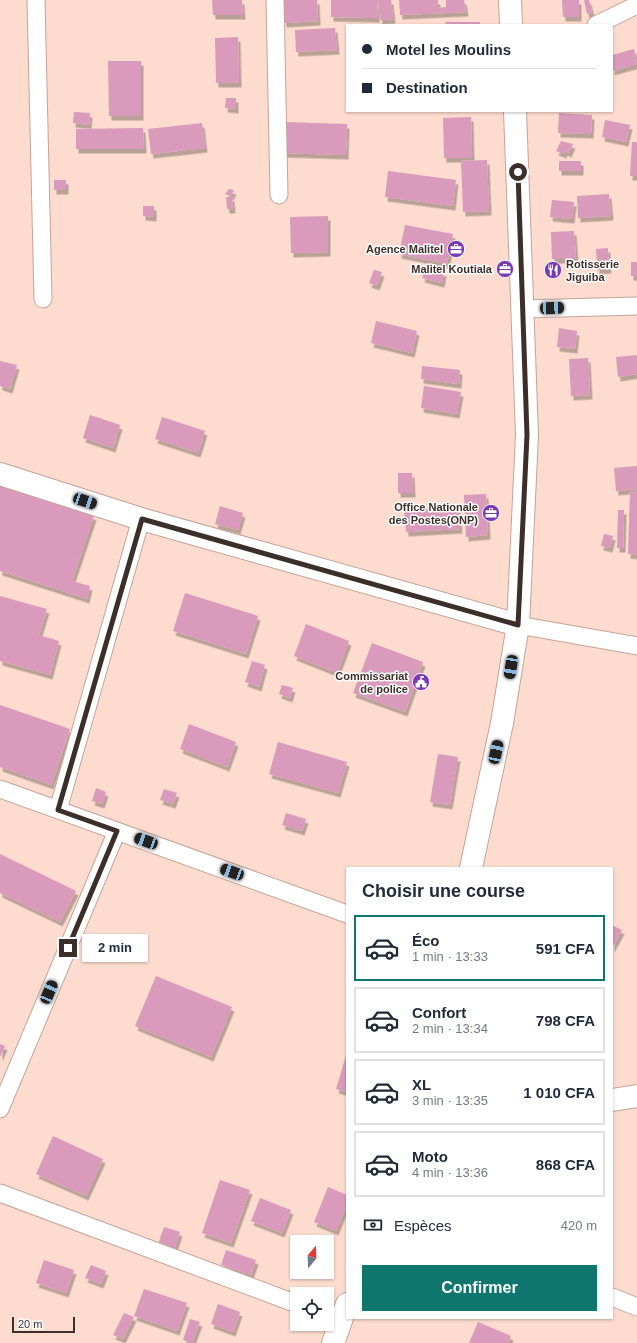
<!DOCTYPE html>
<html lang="fr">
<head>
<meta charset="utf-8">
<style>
  :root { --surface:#fff; --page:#f2f2f3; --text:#1f2937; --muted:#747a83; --line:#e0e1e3; --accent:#0f766e }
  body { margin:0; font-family:Arial,sans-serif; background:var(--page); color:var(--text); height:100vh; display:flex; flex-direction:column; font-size:15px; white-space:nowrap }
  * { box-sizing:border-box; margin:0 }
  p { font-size:13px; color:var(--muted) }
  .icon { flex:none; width:22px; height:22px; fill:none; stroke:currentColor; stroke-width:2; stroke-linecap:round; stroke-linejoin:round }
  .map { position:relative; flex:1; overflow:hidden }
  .drawer { position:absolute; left:346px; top:867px; width:267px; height:452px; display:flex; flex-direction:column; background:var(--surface); border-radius:0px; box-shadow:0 1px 3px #0004 }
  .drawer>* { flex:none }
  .guide { position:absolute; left:346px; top:24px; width:267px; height:88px; border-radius:0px; box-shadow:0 1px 3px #0004; display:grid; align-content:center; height:88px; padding:0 16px; background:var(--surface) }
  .needle { width:26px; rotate:19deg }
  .controls { position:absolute; left:290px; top:1235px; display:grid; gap:8px }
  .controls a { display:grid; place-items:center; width:44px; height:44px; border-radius:0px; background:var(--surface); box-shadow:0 1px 3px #0004; font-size:20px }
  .scale { position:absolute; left:12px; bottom:10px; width:63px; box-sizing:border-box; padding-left:4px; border:2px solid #3c2f2a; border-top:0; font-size:11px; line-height:14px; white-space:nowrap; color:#3c2f2a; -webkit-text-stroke:3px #fff; paint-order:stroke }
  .end { position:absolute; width:18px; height:18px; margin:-9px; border:5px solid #3c2f2a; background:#fff; box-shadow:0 0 0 2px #fff }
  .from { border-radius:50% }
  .bubble { position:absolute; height:28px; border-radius:0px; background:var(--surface); box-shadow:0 1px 3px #0004; font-size:13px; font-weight:800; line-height:28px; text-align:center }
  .car { position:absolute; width:12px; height:24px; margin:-12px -6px; border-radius:5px; box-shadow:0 0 3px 1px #0007; background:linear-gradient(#222 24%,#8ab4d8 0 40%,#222 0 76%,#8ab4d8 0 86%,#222 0) }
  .guide b { display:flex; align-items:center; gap:14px; height:38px; font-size:15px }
  .guide b+b { border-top:1px solid var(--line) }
  .guide i { width:10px; height:10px; background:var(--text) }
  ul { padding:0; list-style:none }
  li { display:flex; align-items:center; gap:12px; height:66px; margin:0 8px 6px; padding:0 8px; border:2px solid var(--line); border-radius:0px }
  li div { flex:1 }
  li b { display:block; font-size:15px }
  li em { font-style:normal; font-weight:800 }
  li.current { border-color:var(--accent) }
  li>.icon { width:36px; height:36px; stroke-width:1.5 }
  h2 { padding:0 16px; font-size:18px; line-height:48px }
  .pay { display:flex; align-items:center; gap:10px; height:44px; padding:0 16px; font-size:15px }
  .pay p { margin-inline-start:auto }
  .button { display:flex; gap:8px; margin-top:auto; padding:8px 16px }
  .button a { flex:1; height:46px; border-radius:0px; background:var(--accent); color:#fff; font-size:16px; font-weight:800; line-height:46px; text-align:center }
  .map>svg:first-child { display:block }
  .building { fill:#d99abb; filter:url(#shadow) }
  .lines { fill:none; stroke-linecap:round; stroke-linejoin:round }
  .minor-casing { stroke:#c4a498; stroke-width:19 }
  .secondary-casing { stroke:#c4a498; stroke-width:24 }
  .primary-casing { stroke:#c4a498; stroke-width:24 }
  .minor { stroke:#fff; stroke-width:17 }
  .secondary { stroke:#fff; stroke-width:22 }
  .primary { stroke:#fff; stroke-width:22 }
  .route { stroke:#3c2f2a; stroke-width:5 }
  .labels { text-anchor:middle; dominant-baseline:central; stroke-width:3; stroke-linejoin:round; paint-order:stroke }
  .poi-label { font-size:11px; font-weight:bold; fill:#3c2f2a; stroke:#fff; text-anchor:end }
</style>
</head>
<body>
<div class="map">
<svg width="637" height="1343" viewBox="0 0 637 1343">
  <defs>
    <filter id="shadow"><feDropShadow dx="2.5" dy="4.5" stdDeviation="0" flood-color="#0004"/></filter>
  </defs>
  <rect width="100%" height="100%" fill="#fddbce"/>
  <path class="building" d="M212 0H242L243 15H213Z
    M283 0H317L318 21 284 23Z
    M331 0H378L377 18 331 17Z
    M378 0H391L393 19 380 20Z
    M399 0H438V8L446 7V0H464L466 12 400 15Z
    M562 0H579V17H563Z
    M584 0H589L592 12 587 14Z
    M445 22H480V25H446Z
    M335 28 337 50 296 52 295 30Z
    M238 37 239 83H216L215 38Z
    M634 49 637 64 612 71V55Z
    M108 61H141V116H109Z
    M226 98H236V109L225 108Z
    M74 112 90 113 89 125 73 123Z
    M559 113 592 115 591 134 558 133Z
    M471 117 472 158H444L443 118Z
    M605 120 630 125 626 142 602 137Z
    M285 122 347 124 346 155 284 153Z
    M202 123 205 148 151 154 148 129Z
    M143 128 144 149H76V129Z
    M561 141 573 144 569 153 565 151 564 154 556 151Z
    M632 142H637V176H630Z
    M487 160 489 211 463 212 461 161Z
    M559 161H581V171H559Z
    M388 171 456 180 453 206 385 197Z
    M54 180H66V190H54Z
    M229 189 234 190 231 196 225 194Z
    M609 194 611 216 578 218 577 196Z
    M226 197H232L233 209H227Z
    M552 200 574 202 572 219 550 217Z
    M143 206H154V217L143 216Z
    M328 216V252L291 253 290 217Z
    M405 225 453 234 447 264 399 254Z
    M574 231 576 259H552L551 232Z
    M608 248 609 269 597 270 596 249Z
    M631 262H637V276H631Z
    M425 268 444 272 442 283 422 278Z
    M374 270 382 272 377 286 369 283Z
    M376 321 417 331 412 353 371 343Z
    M559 328 577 331 575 349 557 347Z
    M637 355V374L618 377 616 357Z
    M588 358 590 395 571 396 569 359Z
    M0 361 17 365 10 389 0 386Z
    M422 366 460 370 459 384 421 379Z
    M424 386 461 392 457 414 421 408Z
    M90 415 120 425 113 448 83 438Z
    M162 417 205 431 198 453 155 439Z
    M637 466V489L616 491 614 468Z
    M398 473H412L413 493H398Z
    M0 484 94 516 72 581 90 586 87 599 0 571Z
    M630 491H637V555L628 554Z
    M486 494 488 535 466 537 464 495Z
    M220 506 243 513 238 530 215 524Z
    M458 506 460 529 406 532 404 510Z
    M618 510H624L623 548H617Z
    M604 534 613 536 610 548 601 546Z
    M185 593 258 616 246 654 173 631Z
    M0 596 47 609 39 635 59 641 50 675 0 661Z
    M306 624 349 641 337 673 294 656Z
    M372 643 423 662 405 712 353 693Z
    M252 661 265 665 259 687 245 682Z
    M282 685 293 688 290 698 279 694Z
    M0 705 70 729 51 785 0 767Z
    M189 724 236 742 227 767 180 749Z
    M278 742 347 762 338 793 269 774Z
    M438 754 458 757 450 805 430 802Z
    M96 788 106 792 102 804 92 801Z
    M164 789 177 793 173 804 160 800Z
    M286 813 306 819 302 831 282 825Z
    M0 854 76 891 60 922 0 893Z
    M612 925 622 930 612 948Z
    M156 976 232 1007 211 1057 135 1026Z
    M0 1044 5 1046 0 1057Z
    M347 1052V1092L336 1089Z
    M53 1136 103 1159 86 1196 36 1174Z
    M220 1180 250 1190 231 1243 202 1233Z
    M328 1187 347 1195V1204L336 1231 314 1222Z
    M260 1198 291 1210 282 1233 251 1221Z
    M164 1227 180 1232 173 1253 157 1247Z
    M226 1250 256 1260 251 1275 221 1265Z
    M44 1260 74 1270 66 1293 36 1283Z
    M91 1265 106 1271 101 1284 85 1278Z
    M144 1289 187 1303 177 1331 134 1316Z
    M218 1304 240 1312 233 1332 211 1324Z
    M124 1313 134 1317 123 1339 113 1335Z
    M190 1319 200 1322 192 1343 183 1340Z
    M478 1322 511 1336 508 1343H469Z"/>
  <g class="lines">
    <defs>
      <path id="minor" d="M36 0 43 299
        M275 0 279 195
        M596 25 637 5
        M523 309 637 306
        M518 625 637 646
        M0 789 347 914
        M58 810 141 519
        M0 1109 117 831
        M0 1193 297 1304
        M612 1297 637 1307
        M327 1315 341 1321"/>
      <path id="secondary" d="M0 474 141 519 518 625"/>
      <path id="primary" d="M510 0 511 25
        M471 868 502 723 518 625 527 435 515 111
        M612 1100 637 1096
        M333 1343 347 1304"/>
    </defs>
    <use href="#minor" class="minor-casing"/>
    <use href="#secondary" class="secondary-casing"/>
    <use href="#primary" class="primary-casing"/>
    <use href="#minor" class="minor"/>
    <use href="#secondary" class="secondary"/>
    <use href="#primary" class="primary"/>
  </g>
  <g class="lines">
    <path class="route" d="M68 948 117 831 58 810 142 519 518 625 527 435 518 172"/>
  </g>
  <defs>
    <symbol id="office-disc" viewBox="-11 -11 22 22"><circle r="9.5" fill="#783bb0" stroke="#fff"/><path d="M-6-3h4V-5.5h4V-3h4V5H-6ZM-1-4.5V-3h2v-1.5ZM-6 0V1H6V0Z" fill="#fff"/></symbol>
    <symbol id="restaurant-disc" viewBox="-11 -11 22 22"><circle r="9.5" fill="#783bb0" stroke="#fff"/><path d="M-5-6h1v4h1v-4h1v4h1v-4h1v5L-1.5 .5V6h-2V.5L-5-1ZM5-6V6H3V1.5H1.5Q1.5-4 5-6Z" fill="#fff"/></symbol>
    <symbol id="civic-disc" viewBox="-11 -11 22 22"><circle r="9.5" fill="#783bb0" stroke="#fff"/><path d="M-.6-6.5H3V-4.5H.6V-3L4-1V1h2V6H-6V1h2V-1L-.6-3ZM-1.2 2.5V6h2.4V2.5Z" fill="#fff"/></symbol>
  </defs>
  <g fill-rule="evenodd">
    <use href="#office-disc" x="446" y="239" width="20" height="20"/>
    <use href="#office-disc" x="495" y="259" width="20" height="20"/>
    <use href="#restaurant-disc" x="543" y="260" width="20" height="20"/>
    <use href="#office-disc" x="481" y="503" width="20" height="20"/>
    <use href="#civic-disc" x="411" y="672" width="20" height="20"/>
  </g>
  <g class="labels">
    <g class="poi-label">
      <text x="443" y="249">Agence Malitel</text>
      <text x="566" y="264" text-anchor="start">Rotisserie<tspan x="566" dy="13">Jiguiba</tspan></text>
      <text x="492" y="269">Malitel Koutiala</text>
      <text x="478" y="507">Office Nationale<tspan x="478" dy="13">des Postes(ONP)</tspan></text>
      <text x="408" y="676">Commissariat<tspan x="408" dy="13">de police</tspan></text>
    </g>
  </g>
</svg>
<div class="controls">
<a><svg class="needle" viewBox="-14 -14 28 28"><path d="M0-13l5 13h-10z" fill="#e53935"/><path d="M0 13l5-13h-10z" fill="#747a83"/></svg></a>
<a><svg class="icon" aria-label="locate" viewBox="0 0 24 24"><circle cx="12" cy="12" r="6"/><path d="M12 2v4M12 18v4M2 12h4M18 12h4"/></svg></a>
</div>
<div class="scale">20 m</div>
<i class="end from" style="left:518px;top:172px"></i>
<i class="end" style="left:68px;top:948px"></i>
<div class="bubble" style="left:82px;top:934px;width:66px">2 min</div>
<i class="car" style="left:552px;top:308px;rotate:88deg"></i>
<i class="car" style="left:85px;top:501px;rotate:108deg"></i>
<i class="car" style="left:511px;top:667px;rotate:189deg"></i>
<i class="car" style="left:496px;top:752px;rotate:12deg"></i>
<i class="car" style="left:146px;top:841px;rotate:290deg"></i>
<i class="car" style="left:232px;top:872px;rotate:290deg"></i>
<i class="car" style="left:49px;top:992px;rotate:23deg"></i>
<div class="guide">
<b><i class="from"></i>Motel les Moulins</b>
<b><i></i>Destination</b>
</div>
<section class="drawer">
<h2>Choisir une course</h2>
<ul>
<li class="current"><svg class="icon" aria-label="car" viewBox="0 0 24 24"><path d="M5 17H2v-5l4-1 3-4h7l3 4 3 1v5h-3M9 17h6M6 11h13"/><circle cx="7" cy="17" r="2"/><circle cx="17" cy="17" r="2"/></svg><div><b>Éco</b><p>1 min · 13:33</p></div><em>591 CFA</em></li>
<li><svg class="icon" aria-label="car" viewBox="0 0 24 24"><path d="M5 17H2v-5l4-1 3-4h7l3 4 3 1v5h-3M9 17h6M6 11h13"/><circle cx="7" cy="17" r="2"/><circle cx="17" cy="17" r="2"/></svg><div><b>Confort</b><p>2 min · 13:34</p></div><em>798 CFA</em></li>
<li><svg class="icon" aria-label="car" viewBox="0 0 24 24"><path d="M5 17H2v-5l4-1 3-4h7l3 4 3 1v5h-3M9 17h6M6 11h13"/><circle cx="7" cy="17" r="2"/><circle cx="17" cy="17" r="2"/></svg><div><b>XL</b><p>3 min · 13:35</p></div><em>1 010 CFA</em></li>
<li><svg class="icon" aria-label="car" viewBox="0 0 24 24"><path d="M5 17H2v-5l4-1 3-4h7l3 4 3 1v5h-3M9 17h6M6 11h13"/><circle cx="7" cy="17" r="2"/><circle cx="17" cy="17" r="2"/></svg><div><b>Moto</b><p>4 min · 13:36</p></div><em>868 CFA</em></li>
</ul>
<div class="pay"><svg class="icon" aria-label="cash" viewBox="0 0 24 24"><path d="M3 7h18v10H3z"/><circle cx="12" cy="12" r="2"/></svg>Espèces<p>420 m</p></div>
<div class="button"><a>Confirmer</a></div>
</section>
</div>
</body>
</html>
